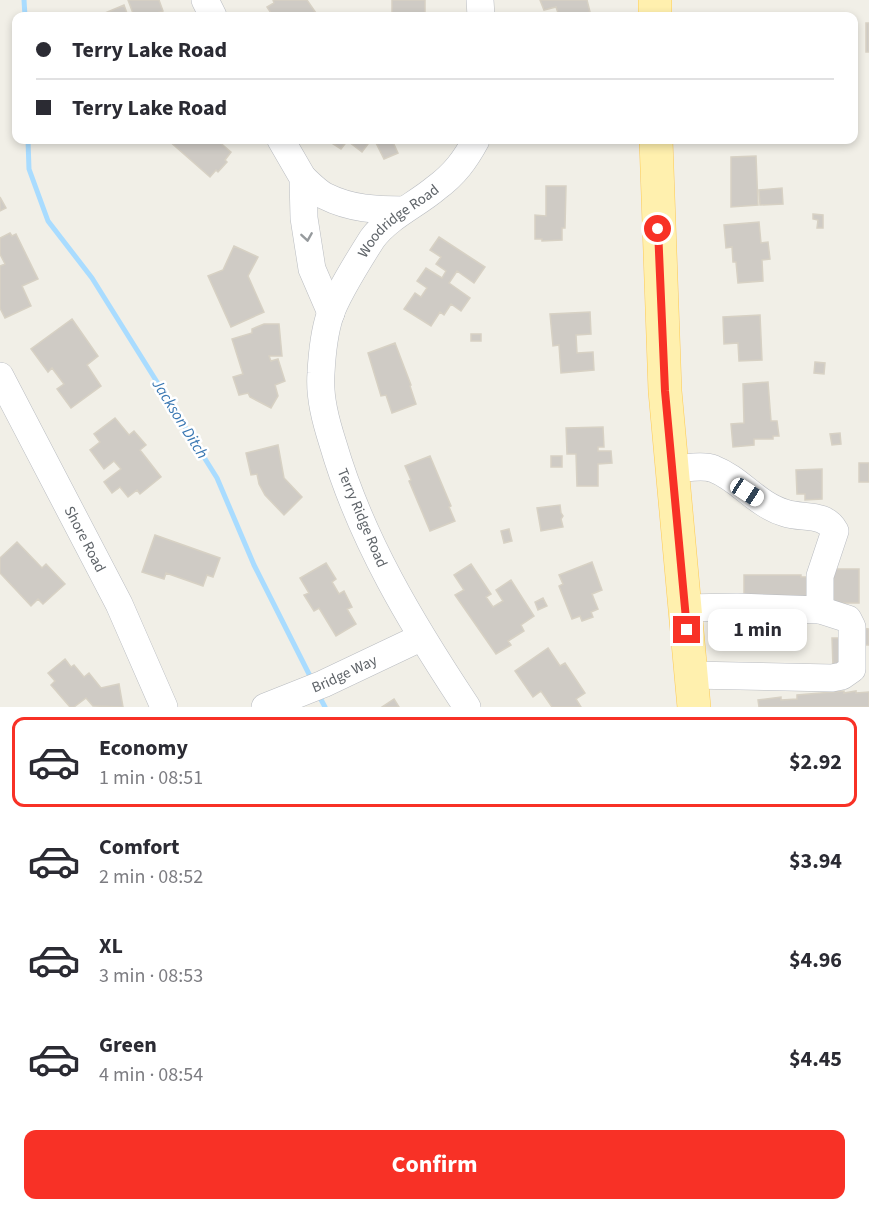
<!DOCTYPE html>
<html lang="en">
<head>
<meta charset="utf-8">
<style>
  :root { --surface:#fff; --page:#f7f7f7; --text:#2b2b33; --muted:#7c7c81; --line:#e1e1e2; --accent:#f83126 }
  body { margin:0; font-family:"Source Sans 3",sans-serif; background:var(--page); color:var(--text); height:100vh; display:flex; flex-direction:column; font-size:22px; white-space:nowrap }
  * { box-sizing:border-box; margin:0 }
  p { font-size:20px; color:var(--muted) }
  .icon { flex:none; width:33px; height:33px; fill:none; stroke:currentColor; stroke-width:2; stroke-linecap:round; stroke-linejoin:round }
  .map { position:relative; height:707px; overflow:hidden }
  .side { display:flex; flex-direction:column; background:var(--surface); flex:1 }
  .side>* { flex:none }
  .hud { position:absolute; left:12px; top:12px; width:846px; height:132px; border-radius:12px; box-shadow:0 3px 9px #0003; display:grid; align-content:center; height:132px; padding:0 24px; background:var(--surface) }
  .end { position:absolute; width:27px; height:27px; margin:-14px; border:8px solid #f83126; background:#fff; box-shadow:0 0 0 3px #fff }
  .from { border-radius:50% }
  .bubble { position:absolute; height:42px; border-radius:12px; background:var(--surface); box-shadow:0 3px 9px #0003; font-size:20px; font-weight:700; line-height:42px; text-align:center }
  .car { position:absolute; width:18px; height:36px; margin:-18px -9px; border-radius:8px; box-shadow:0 0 4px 2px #0007; background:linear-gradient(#fff 24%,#345 0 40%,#fff 0 76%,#345 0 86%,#fff 0) }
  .hud b { display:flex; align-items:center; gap:21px; height:57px; font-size:22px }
  .hud b+b { border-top:2px solid var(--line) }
  .hud i { width:15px; height:15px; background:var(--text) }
  ul { padding:10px 0 0; list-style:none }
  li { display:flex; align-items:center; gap:18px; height:90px; margin:0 12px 9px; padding:0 12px; border:3px solid transparent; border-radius:12px }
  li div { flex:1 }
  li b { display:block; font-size:22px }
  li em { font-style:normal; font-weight:700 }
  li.selected { border-color:var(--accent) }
  li>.icon { width:54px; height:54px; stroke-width:1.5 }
  .button { display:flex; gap:12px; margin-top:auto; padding:12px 24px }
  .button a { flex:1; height:69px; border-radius:12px; background:var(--accent); color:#fff; font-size:24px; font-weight:700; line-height:69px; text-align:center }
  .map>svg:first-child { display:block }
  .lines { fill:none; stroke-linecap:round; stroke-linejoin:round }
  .stream { stroke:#a9dcff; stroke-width:5 }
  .building { fill:#cfcbc5; stroke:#d7d1c4; stroke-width:1.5 }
  .minor-casing { stroke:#b9bcc1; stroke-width:28 }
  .major-casing { stroke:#fdca54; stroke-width:34 }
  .minor { stroke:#fff; stroke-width:27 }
  .major { stroke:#fff0ae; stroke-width:33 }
  .oneway { stroke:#969a9d }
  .route { stroke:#f83126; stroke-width:8 }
  .labels { text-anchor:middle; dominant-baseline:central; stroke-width:5; stroke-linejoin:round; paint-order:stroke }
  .street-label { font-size:15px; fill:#5e6368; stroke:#fff }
  .water-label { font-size:16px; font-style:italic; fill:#3977b2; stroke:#fff }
</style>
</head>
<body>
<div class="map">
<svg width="869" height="707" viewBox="0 0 869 707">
  <rect width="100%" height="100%" fill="#f1efe7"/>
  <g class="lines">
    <path class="stream" d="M24 0 25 16
      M28 140 29 169 48 221 92 278 217 478 254 565 312 680
      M318 694 325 707"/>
  </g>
  <path class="building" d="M128 0H159L163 11 148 16H134Z
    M273 0H307L316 13 311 16H273L267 7 274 3Z
    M392 0H425V13H415L416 16H392Z
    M540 0H587L590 12 573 16H559L556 7 544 10Z
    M124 5 128 16H98Z
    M866 23H869V52H866Z
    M168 140H217L231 152 225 160 227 162 218 172 216 170 210 177Z
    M327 140H348L341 149Z
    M351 140H371L362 152 349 142Z
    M372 140H392L398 153 384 159 376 143Z
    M756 156 758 205 731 207V157Z
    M546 186H566L565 228H562V240L542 241V239H535V215L546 216Z
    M782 188 783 204 760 205 759 190Z
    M0 197 6 208 0 211Z
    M813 214 823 215V228H817L818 220 813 219Z
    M759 222 761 243 768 242 770 259 762 260 763 281 738 283 736 262H733L732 247 726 248 724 225Z
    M10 233 12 236 16 234 38 279 22 286 31 306 5 318 0 308V266L5 264 0 254V238Z
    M439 237 485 267 474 283 457 271 449 283 470 298 461 311 451 304 444 315 440 312 431 326 404 309 415 293 421 297 427 288 417 281 426 268 442 278 446 271 436 264 441 257 430 250Z
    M234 246 258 257 248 276 264 312 231 327 208 276 223 270Z
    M590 312 591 334 576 335 577 353 593 352 594 370 561 373 559 345 553 346 550 314Z
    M760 315 762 360 739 361 738 343 724 344 723 317Z
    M72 319 98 356 87 365 101 386 71 408 57 389 64 384 52 368 48 372 31 349Z
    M264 324H279L282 356H269L271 361 278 359 285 381 275 385 278 396 271 408 250 397 248 393 239 395 233 377 243 374 232 339 252 333V329Z
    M471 334H481V341H471Z
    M395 343 411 385 410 386 416 404 392 413 386 395 381 396 368 353Z
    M815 362 825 363 824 374 814 373Z
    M768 382 771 421H777L779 436H773V439H754V445L733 447 731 424 744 423 743 384Z
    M115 418 129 435 134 431 146 445 140 450 161 477 140 494 137 490 128 497 120 487 112 493 104 482 121 469 114 461 104 469 90 450 100 442 94 434Z
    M603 427 604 447H598V451H611L612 463 598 464V486H577L576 454H567L566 428Z
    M840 433 841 444 832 445 830 434Z
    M278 445 284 478 302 497 284 515 265 495 259 484 257 474 251 475 246 453Z
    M430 456 451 506 449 507 455 521 430 531 409 481 411 480 405 466Z
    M551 456H562V467H551Z
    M859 463H869V482H859Z
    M822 469V499L805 500V494H797L796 470Z
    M560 505 561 513 563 516 561 519 563 527 541 531 537 508Z
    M509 529 512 541 504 543 501 531Z
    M155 535 220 558 213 577 207 575 203 586 166 573 164 579 142 572Z
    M17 542 42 568 46 564 65 584 43 604 38 599 31 606 0 573V558Z
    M592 562 602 590 592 594 598 609 591 612 593 617 582 621 580 616 572 619 559 586 563 584 559 575Z
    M326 563 336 579 332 582 339 594 344 591 352 607 347 609 356 624 336 636 319 608 314 611 304 595 309 593 300 578Z
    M471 564 491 594 486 597 493 607 503 601 496 590 511 580 534 616 521 625 524 631 508 641 511 645 496 654 455 595 464 590 454 575Z
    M830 569H859V603H830Z
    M744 575H801V577H810V601L744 603Z
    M543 598 547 606 538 610 535 602Z
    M862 628 869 629V645H862Z
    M832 638H840L841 667H833Z
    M548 648 560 666 565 663 585 693 576 699 581 707H552L541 691 533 697 515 671Z
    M65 659 71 667 74 665 84 677 89 673 101 688 119 684 123 707 93 706 86 698 74 707H70L51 685 55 681 48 673Z
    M844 691V693L856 691V693L869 692V707H759L758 700 781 697V700L797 699V695Z
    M394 699 399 707H382Z"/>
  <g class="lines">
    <defs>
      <g id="minor">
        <path d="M205 0 213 16"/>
        <path d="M480 0 481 16"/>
        <path d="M281 140 303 178 304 218 312 269 331 313"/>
        <path d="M303 178C310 184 317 192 325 196 351 209 376 210 404 210"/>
        <path id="s1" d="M0 376 119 604 164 707"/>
        <path d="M672 469C684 469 702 464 714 469 740 479 757 505 785 513 802 519 825 512 835 531L820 576V610"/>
        <path d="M684 608 737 607 820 610 848 619 852 627V669L842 676 832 678 691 675"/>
        <path id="s2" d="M265 707 323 684 420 638"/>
        <path id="s3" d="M467 707C412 624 361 540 333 444 326 422 319 397 321 373 322 354 324 333 330 315 337 294 360 258 372 239 388 217 416 205 436 188 455 174 465 160 476 140"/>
      </g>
      <path id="major" d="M655 16V0
        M656 140 665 391 694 707"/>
    </defs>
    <use href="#minor" class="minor-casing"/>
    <use href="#major" class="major-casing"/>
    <use href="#minor" class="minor"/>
    <use href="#major" class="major"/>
  </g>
  <defs><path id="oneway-chevron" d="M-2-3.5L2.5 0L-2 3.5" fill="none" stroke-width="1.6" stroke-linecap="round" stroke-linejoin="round" transform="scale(1.5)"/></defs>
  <use class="oneway" href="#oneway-chevron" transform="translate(307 237) rotate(81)"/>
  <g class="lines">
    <path class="route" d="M658 229 665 391 687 630"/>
  </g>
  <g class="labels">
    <g class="street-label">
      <text stroke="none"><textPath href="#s3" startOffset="546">Woodridge Road</textPath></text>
      <text transform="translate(362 518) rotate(67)">Terry Ridge Road</text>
      <text stroke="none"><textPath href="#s1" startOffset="184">Shore Road</textPath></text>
      <text stroke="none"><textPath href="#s2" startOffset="86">Bridge Way</textPath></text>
    </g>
    <g class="water-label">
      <text transform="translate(180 419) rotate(58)">Jackson Ditch</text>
    </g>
  </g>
</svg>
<i class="end from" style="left:658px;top:229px"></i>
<i class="end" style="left:687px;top:630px"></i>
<div class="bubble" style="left:708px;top:609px;width:99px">1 min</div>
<i class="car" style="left:747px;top:492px;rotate:123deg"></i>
<div class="hud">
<b><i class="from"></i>Terry Lake Road</b>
<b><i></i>Terry Lake Road</b>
</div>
</div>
<section class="side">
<ul>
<li class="selected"><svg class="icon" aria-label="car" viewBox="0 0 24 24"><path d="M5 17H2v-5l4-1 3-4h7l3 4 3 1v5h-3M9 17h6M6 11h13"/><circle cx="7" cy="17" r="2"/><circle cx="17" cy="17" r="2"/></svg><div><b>Economy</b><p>1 min · 08:51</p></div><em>$2.92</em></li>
<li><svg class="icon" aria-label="car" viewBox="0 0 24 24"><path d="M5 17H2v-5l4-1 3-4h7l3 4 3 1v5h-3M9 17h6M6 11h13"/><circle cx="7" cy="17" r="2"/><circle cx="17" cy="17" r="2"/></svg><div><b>Comfort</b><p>2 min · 08:52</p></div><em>$3.94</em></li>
<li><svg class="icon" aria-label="car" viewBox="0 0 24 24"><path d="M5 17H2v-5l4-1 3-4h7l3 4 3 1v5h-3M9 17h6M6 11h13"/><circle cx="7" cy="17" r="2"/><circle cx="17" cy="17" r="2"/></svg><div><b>XL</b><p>3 min · 08:53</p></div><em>$4.96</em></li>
<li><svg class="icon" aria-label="car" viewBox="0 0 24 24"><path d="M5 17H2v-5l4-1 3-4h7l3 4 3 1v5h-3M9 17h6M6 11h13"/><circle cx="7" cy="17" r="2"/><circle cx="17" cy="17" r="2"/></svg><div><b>Green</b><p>4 min · 08:54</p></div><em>$4.45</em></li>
</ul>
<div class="button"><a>Confirm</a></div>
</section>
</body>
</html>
